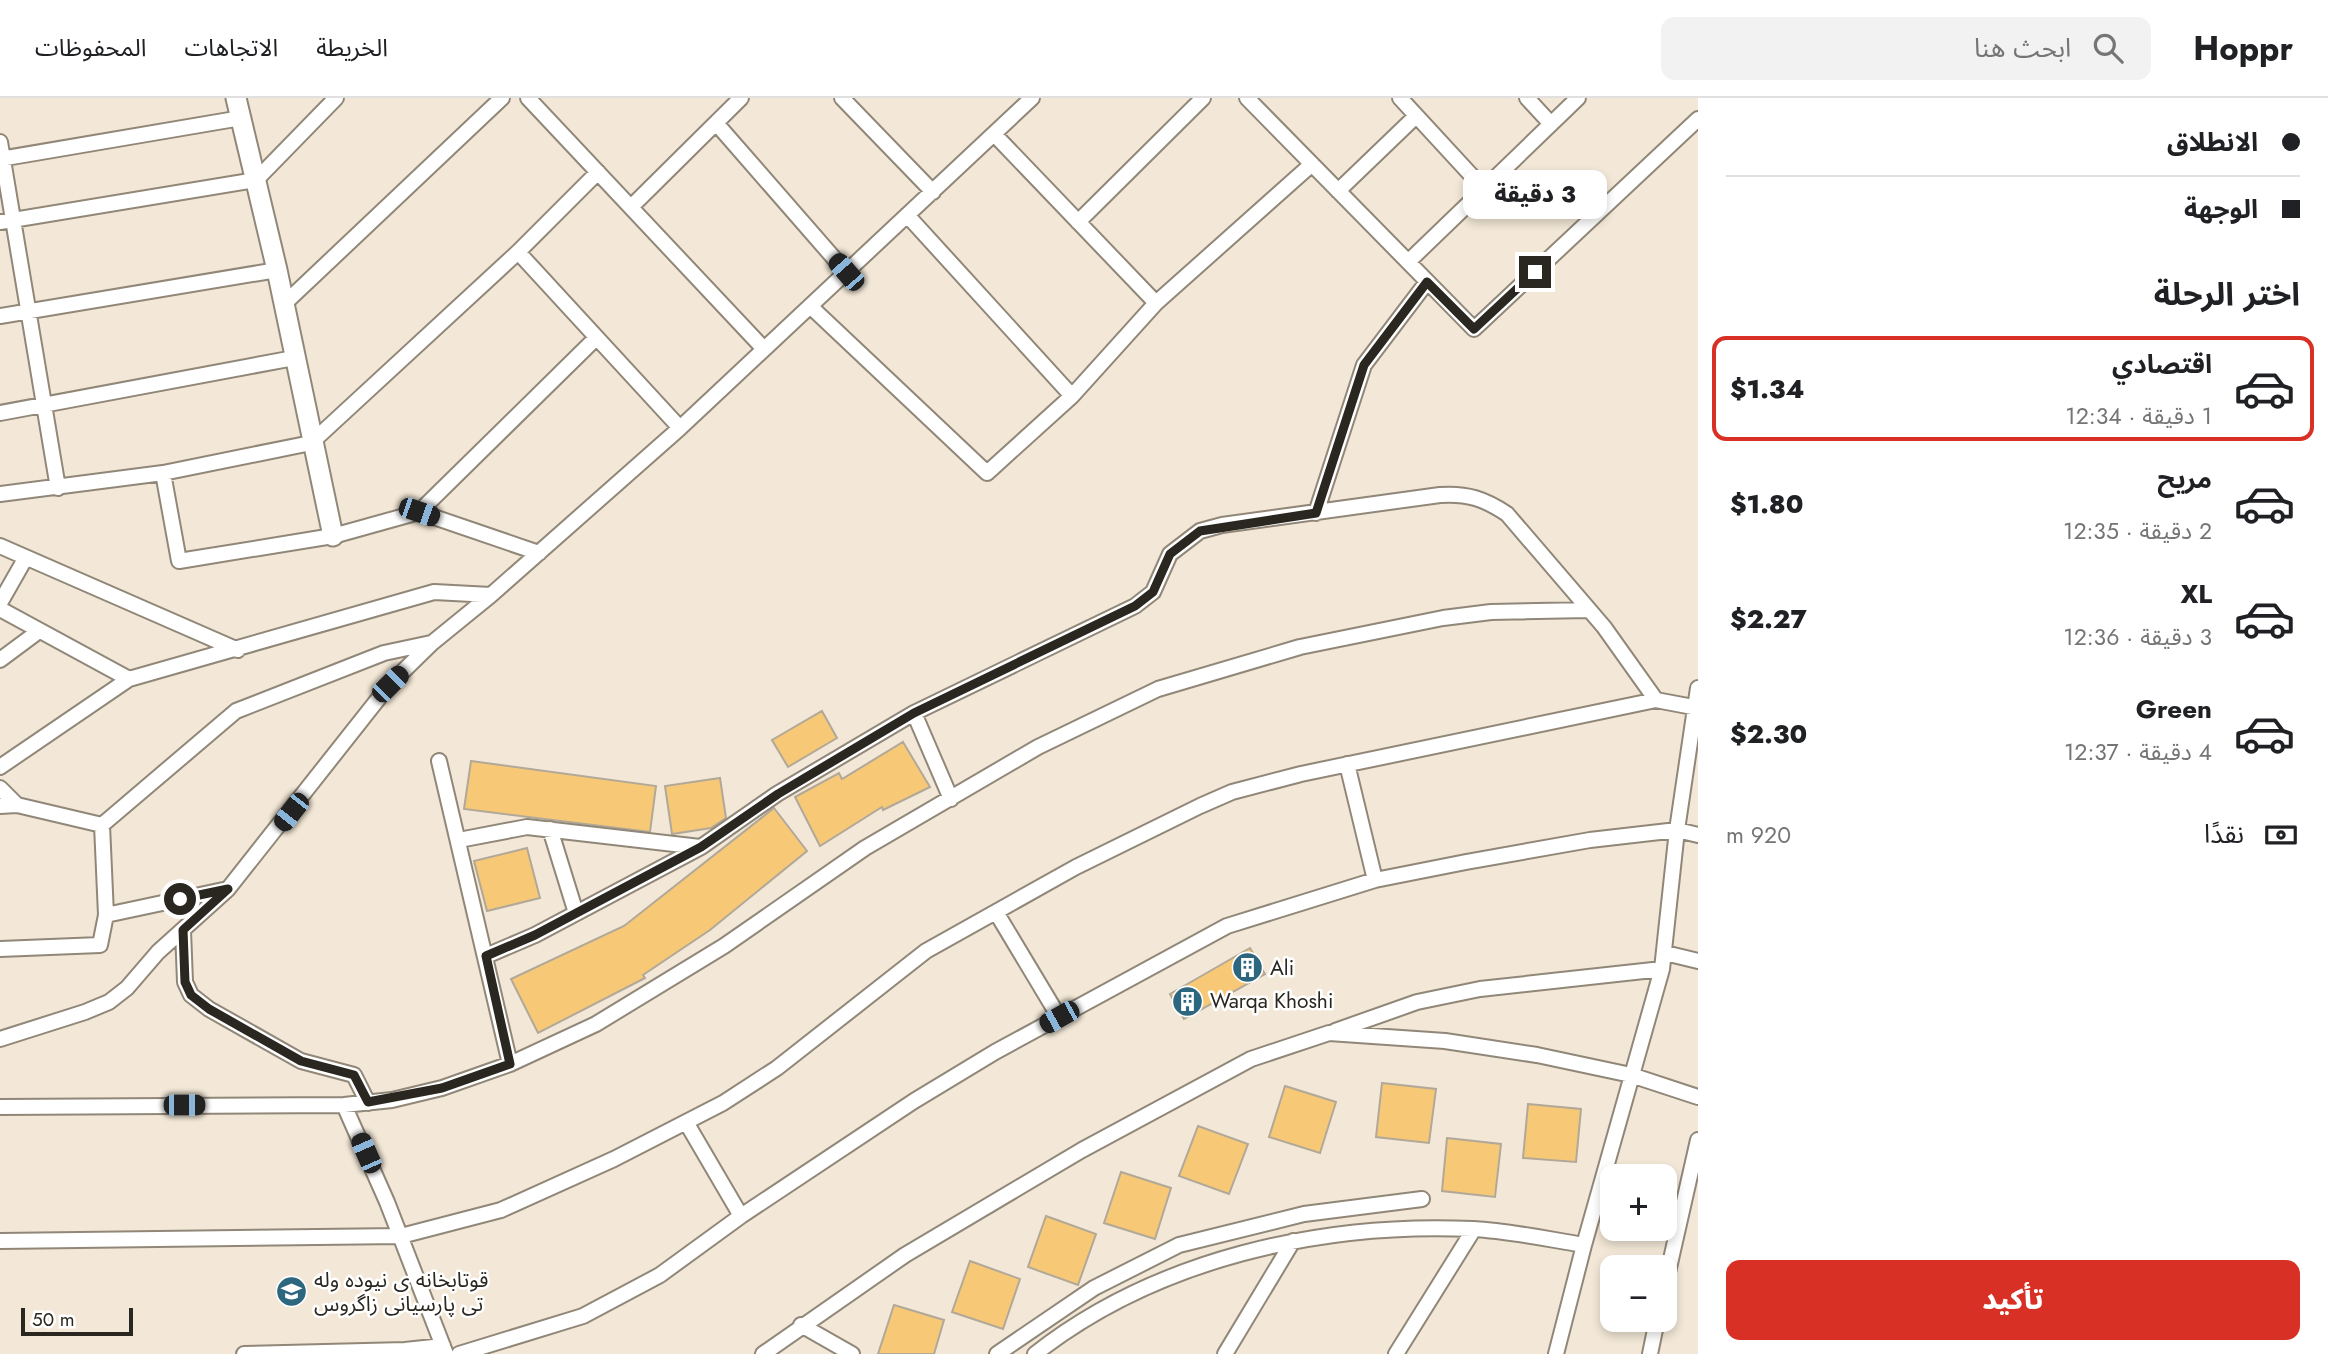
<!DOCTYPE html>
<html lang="ar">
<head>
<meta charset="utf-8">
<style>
  :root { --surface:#fff; --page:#f2f2f2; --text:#202124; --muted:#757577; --line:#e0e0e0; --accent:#d93025 }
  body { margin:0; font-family:Jost,"Noto Sans Arabic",sans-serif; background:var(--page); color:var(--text); direction:rtl; height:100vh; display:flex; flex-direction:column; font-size:26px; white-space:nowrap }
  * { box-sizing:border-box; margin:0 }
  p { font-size:23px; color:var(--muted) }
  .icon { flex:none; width:38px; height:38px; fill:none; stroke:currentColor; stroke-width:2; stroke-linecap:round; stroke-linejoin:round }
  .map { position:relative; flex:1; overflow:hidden; direction:ltr }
  .sheet { display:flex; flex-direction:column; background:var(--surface); width:630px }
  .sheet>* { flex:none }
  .top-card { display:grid; align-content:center; height:154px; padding:0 28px; background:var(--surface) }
  .buttons { position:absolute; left:1600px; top:1066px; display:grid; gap:14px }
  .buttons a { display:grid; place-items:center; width:77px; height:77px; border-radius:14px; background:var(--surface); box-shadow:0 4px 10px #0003; font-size:35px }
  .scale { position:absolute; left:21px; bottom:18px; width:112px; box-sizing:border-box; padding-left:7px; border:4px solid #2a2720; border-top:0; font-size:19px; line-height:24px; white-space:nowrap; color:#2a2720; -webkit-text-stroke:5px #fff; paint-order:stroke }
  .end { position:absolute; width:32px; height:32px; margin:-16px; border:9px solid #2a2720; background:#fff; box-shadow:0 0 0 4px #fff }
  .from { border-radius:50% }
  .bubble { position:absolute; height:49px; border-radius:14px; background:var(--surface); box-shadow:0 4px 10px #0003; font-size:23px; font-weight:800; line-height:49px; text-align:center; direction:rtl }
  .car { position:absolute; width:21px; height:42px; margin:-21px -10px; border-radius:9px; box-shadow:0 0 5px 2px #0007; background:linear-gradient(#222 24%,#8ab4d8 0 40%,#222 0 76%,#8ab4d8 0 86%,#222 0) }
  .top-card b { display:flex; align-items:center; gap:24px; height:66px; font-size:26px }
  .top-card b+b { border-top:2px solid var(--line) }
  .top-card i { width:18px; height:18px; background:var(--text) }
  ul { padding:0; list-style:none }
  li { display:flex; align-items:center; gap:21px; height:105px; margin:0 14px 10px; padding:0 14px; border:4px solid transparent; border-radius:14px }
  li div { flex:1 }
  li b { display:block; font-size:26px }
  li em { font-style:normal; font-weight:800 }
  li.active { border-color:var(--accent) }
  li>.icon { width:63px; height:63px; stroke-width:1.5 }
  h2 { padding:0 28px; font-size:32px; line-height:84px }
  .pay { display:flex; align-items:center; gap:18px; height:77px; padding:0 28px; font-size:26px }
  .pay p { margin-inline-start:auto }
  .cta { display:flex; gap:14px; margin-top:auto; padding:14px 28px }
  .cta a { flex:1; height:80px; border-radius:14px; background:var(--accent); color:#fff; font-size:28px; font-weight:800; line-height:80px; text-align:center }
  header { display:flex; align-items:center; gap:42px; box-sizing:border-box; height:98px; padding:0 35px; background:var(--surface); border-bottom:2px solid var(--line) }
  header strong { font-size:33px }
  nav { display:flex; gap:38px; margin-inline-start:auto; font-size:24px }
  .search { width:490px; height:63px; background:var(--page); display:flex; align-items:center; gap:18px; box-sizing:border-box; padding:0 24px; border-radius:14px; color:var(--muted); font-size:26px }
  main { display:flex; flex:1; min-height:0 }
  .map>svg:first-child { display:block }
  .building { fill:#f7c977; stroke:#b2a898; stroke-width:2 }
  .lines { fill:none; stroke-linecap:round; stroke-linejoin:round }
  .minor-casing { stroke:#908778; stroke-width:18 }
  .tertiary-casing { stroke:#908778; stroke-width:23 }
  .minor { stroke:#fff; stroke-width:14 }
  .tertiary { stroke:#fff; stroke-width:19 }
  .route { stroke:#2a2720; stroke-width:9 }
  .labels { text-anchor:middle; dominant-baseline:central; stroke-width:5; stroke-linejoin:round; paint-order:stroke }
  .poi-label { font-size:21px; fill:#2a2720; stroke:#fff; text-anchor:start }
</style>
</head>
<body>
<header>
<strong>Hoppr</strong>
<div class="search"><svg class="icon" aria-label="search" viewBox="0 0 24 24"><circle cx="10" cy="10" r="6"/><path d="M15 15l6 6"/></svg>ابحث هنا</div>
<nav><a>الخريطة</a><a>الاتجاهات</a><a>المحفوظات</a></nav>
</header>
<main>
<section class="sheet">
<div class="top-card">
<b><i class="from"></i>الانطلاق</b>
<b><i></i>الوجهة</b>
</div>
<h2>اختر الرحلة</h2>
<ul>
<li class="active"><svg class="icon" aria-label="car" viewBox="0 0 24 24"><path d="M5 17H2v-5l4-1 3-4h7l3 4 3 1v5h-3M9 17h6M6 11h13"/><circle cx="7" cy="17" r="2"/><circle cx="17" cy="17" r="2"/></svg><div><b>اقتصادي</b><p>1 دقيقة · 12:34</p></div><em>$1.34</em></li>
<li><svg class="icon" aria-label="car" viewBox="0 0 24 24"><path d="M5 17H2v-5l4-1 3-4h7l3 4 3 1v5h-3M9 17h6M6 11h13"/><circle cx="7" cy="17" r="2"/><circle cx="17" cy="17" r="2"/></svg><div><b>مريح</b><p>2 دقيقة · 12:35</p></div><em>$1.80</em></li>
<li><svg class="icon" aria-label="car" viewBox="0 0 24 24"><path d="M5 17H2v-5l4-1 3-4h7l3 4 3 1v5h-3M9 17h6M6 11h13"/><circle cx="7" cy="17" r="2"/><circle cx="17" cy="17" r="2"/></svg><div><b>XL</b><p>3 دقيقة · 12:36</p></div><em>$2.27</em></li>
<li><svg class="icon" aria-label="car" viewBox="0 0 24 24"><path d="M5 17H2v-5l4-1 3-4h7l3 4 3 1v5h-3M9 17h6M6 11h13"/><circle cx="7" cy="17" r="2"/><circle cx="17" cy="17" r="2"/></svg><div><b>Green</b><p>4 دقيقة · 12:37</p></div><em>$2.30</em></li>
</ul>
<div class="pay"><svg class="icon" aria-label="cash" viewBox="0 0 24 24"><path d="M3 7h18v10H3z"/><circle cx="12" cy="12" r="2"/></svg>نقدًا<p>920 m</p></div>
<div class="cta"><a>تأكيد</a></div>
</section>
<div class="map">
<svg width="1698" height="1256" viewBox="0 0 1698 1256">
  <rect width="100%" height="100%" fill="#f3e8d7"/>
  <path class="building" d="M822 613 837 640 788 669 772 642Z
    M903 644 930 689 883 712 882 709 820 748 795 699 839 675 842 681Z
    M471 663 656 688 650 734 464 711Z
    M720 680 726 720 711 730 672 736 665 688Z
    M774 710 807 753 710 832 643 877 645 880 538 935 511 881 624 828Z
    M527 750 540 800 487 813 474 763Z
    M1250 850 1265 876 1184 921 1170 896Z
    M1382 985 1436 991 1429 1045 1376 1039Z
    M1285 988 1336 1004 1320 1055 1269 1039Z
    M1528 1006 1581 1011 1576 1064 1523 1060Z
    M1198 1028 1248 1046 1229 1096 1179 1078Z
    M1447 1040 1501 1046 1495 1099 1442 1093Z
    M1121 1074 1171 1090 1155 1141 1104 1125Z
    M1046 1118 1096 1136 1078 1187 1028 1169Z
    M970 1163 1020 1181 1003 1231 952 1214Z
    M894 1207 944 1222 934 1256H878Z"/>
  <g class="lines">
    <defs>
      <path id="minor" d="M528 0 764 251
        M842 0 933 94
        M1247 0 1474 231 1698 21
        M1400 0 1483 90
        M1527 0 1551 26
        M716 25 846 174
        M994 36 1156 205
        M0 44 58 390
        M0 61 241 20
        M1338 93 1416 18
        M631 109 741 0
        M907 117 1072 298
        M0 124 256 82 336 0
        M1078 124 1203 0
        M518 154 680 330
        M1408 164 1578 0
        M283 207 502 0
        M810 208 987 375 1072 298 1156 205 1312 66
        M0 218 277 172
        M0 315 294 260
        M163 375 179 463 333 438 419 414 539 455
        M0 396 163 375 311 345 518 154 598 74
        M419 414 595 241
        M1316 415 1364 267 1427 184
        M0 448 238 552
        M0 505 25 461
        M0 511 129 581
        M0 562 39 533
        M914 615 951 701
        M439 663 510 966
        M1347 666 1375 782
        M0 669 129 581 434 494 491 497 680 330 1032 0
        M0 690 17 707
        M0 708 17 707 102 727
        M102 727 236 613 384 555 431 545
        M550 731 576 815
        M459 742 527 729 700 749
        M996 814 1059 919
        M106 817 228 791
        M183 832 185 884 191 897 209 911 301 963 354 977 368 1005
        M0 851 100 847 106 817 102 727
        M1665 855 1698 863
        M486 858 535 837 701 749 777 696 914 615 1135 508 1153 494 1170 456 1200 433 1222 427 1440 397C1467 395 1485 401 1507 416L1604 529 1656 602
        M1335 933 1417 904 1480 891 1662 871
        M0 941 85 914 109 904 127 890 158 854 228 791 390 586 432 545 491 497
        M344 1007 387 1104 446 1256
        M0 1009 344 1007 392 1002 442 990 510 966 596 926 724 848 865 750 1038 649 1158 591 1300 549 1443 520 1491 514 1589 512
        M686 1024 741 1118
        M0 1143 401 1138 501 1112 614 1061 723 1005 777 970 926 853 1076 769 1200 708 1232 694 1301 676 1656 602 1698 610
        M1664 1192 1698 1042
        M801 1227 852 1256
        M244 1256 405 1252 443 1248
        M459 1256 583 1218 660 1177 741 1118 914 1003 995 954 1227 828 1375 782 1466 764 1590 742 1677 732 1698 737
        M763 1256 905 1157 1082 1052 1251 961 1329 935 1445 943 1537 957 1631 977 1698 999
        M997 1256 1094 1190 1179 1147 1304 1116 1422 1101
        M1035 1256C1156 1161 1321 1124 1473 1131 1510 1133 1547 1141 1584 1147
        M1225 1256 1293 1143
        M1396 1256 1474 1131
        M1556 1256 1584 1147 1662 871 1677 732 1698 590
        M1650 1256 1657 1222"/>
      <path id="tertiary" d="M236 0 277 172 333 438"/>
    </defs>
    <use href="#minor" class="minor-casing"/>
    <use href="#tertiary" class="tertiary-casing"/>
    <use href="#minor" class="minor"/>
    <use href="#tertiary" class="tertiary"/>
  </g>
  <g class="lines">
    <path class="route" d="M180 801 228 791 183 832 185 884 191 897 209 911 301 963 354 977 368 1004 442 990 510 966 486 858 535 837 701 749 778 696 914 615 1135 508 1153 494 1170 456 1200 433 1316 415 1364 267 1427 184 1474 231 1535 174"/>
  </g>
  <defs>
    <symbol id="building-disc" viewBox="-11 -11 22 22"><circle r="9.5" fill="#2d667f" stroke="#fff"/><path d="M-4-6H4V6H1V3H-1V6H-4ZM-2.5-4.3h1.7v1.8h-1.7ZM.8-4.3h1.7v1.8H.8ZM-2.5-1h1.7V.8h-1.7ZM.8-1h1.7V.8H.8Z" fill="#fff"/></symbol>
    <symbol id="school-disc" viewBox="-11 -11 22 22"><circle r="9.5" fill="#2d667f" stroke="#fff"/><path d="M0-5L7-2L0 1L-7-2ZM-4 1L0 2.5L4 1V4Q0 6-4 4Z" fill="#fff"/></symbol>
  </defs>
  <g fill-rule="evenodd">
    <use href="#building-disc" x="1230" y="852" width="35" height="35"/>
    <use href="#building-disc" x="1170" y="886" width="35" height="35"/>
    <use href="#school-disc" x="274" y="1176" width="35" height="35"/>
  </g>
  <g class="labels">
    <g class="poi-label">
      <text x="1270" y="870">Ali</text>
      <text x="1210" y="903">Warqa Khoshi</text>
      <text x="314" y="1182">قوتابخانه ی نیوده وله<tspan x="314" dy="24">تی پارسیانی زاگروس</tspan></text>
    </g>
  </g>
</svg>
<div class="buttons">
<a>+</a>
<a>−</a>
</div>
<div class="scale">50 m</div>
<i class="end from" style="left:180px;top:801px"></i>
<i class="end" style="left:1535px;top:174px"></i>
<div class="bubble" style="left:1463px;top:72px;width:144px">3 دقيقة</div>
<i class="car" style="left:846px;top:174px;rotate:319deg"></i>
<i class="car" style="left:419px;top:414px;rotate:109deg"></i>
<i class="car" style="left:390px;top:586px;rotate:45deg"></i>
<i class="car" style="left:291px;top:714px;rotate:218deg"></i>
<i class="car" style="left:1059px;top:919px;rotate:241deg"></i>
<i class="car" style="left:184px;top:1007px;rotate:90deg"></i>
<i class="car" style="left:366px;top:1055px;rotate:336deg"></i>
</div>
</main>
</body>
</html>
